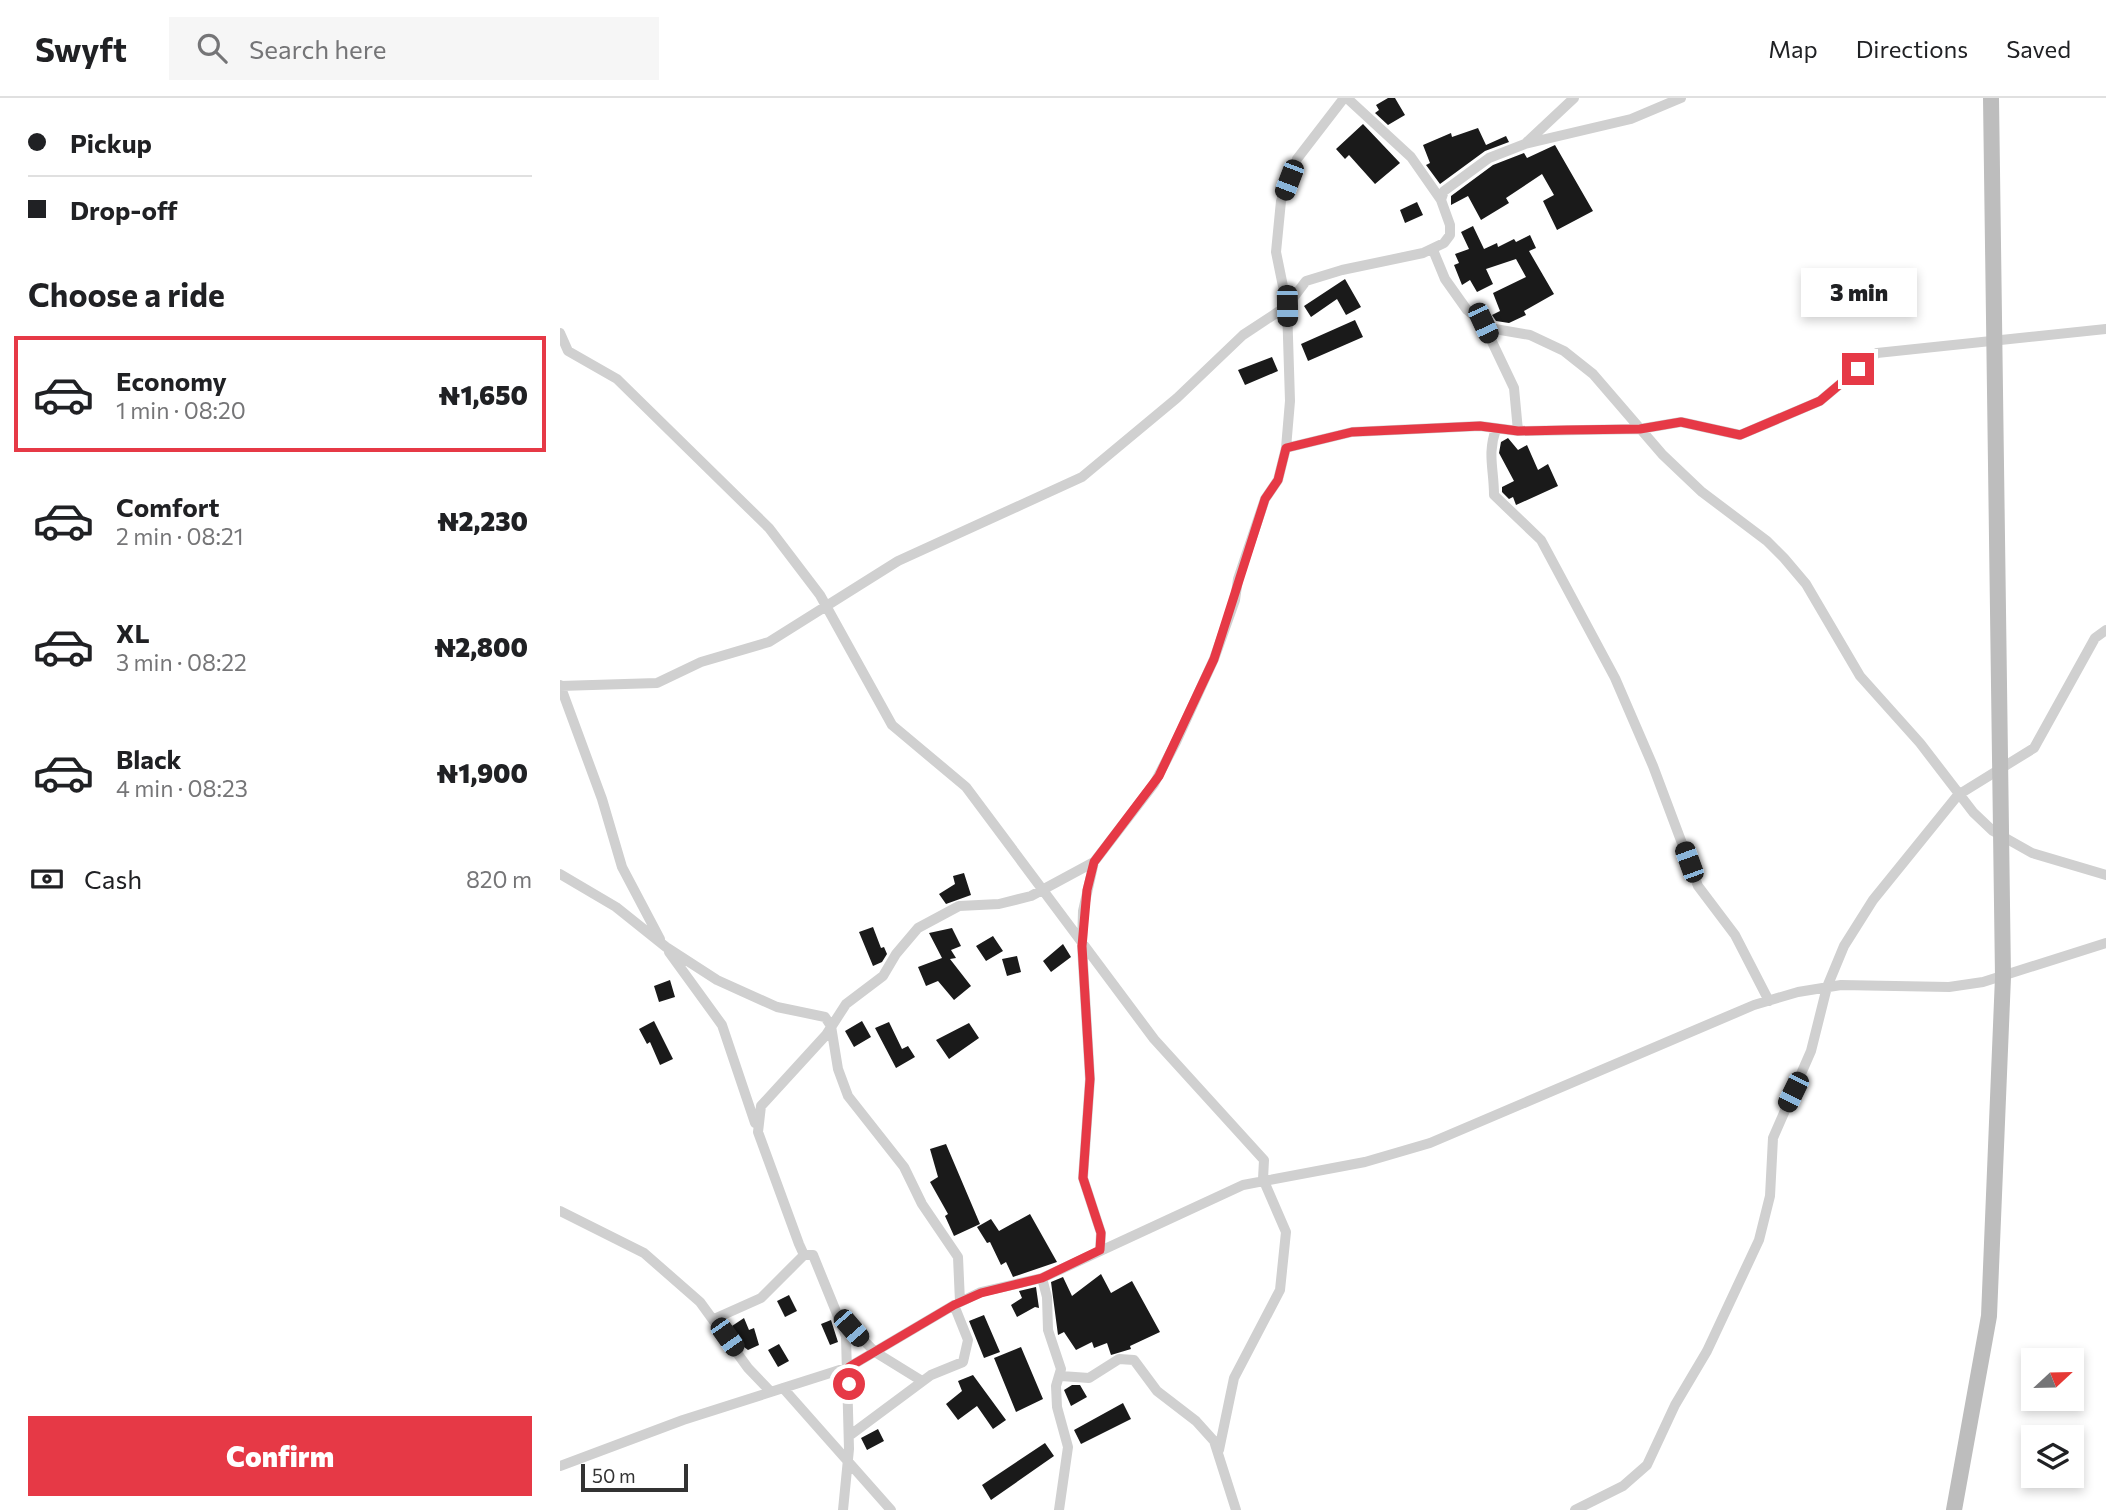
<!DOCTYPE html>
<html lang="en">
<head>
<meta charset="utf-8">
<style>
  :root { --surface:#fff; --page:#f6f6f6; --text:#202124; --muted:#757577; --line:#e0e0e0; --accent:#e63946 }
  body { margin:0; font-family:Commissioner,sans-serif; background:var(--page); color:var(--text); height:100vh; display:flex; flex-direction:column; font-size:26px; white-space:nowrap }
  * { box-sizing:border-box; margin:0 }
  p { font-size:23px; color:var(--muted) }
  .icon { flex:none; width:38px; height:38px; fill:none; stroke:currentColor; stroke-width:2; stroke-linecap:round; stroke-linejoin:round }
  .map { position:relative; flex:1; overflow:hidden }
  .sheet { display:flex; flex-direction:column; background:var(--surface); width:560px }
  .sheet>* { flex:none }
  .banner { display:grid; align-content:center; height:154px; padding:0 28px; background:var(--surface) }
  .needle { width:46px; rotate:68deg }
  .controls { position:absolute; left:1461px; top:1250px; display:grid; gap:14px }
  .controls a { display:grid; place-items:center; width:63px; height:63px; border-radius:0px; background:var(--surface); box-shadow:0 4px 10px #0003; font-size:35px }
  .scale { position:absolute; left:21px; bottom:18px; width:107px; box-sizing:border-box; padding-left:7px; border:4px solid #333; border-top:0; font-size:19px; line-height:24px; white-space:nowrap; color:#333; -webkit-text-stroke:5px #fff; paint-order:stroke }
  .end { position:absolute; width:32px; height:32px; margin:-16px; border:9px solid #e63946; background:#fff; box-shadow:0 0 0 4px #fff }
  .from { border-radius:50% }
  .bubble { position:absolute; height:49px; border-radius:0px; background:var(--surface); box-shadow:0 4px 10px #0003; font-size:23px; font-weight:800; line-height:49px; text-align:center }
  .car { position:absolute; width:21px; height:42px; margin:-21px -10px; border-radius:9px; box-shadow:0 0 5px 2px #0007; background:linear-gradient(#222 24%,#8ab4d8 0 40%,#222 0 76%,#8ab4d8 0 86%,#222 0) }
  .banner b { display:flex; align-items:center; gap:24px; height:66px; font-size:26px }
  .banner b+b { border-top:2px solid var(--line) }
  .banner i { width:18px; height:18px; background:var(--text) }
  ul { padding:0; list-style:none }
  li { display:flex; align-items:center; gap:21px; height:116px; margin:0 14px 10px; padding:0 14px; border:4px solid transparent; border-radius:0px }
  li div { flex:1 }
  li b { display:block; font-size:26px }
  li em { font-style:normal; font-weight:800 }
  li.selected { border-color:var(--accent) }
  li>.icon { width:63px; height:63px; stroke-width:1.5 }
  h2 { padding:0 28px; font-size:32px; line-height:84px }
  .pay { display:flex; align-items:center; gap:18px; height:77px; padding:0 28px; font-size:26px }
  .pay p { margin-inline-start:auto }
  .button { display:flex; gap:14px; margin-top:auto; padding:14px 28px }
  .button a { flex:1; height:80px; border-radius:0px; background:var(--accent); color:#fff; font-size:28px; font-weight:800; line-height:80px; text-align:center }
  header { display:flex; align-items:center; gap:42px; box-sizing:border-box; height:98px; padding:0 35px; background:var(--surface); border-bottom:2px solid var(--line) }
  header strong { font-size:33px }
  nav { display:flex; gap:38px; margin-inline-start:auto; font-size:24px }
  .search { width:490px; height:63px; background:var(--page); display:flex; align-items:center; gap:18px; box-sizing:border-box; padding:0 24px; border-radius:0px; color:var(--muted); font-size:26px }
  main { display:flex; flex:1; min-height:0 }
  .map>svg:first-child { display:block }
  .building { fill:#1a1a1a }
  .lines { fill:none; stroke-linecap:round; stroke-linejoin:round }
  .street { stroke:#d0d0d0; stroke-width:10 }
  .secondary { stroke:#bdbdbd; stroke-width:16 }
  .route { stroke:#e63946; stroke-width:9 }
</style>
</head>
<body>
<header>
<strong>Swyft</strong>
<div class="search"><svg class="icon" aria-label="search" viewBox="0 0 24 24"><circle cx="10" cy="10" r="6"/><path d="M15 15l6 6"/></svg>Search here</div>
<nav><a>Map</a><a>Directions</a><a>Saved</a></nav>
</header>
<main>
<section class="sheet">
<div class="banner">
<b><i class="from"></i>Pickup</b>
<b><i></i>Drop-off</b>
</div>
<h2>Choose a ride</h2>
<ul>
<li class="selected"><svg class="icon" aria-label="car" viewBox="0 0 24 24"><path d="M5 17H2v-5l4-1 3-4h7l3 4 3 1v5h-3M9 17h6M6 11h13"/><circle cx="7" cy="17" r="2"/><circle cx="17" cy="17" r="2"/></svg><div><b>Economy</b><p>1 min · 08:20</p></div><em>₦1,650</em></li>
<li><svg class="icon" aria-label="car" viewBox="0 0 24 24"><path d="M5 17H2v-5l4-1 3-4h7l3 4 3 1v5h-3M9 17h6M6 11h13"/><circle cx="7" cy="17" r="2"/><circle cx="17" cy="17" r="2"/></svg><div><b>Comfort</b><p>2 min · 08:21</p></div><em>₦2,230</em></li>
<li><svg class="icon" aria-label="car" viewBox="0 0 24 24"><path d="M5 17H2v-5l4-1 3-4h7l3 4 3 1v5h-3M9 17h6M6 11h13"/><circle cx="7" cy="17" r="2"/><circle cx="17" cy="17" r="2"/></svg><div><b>XL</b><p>3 min · 08:22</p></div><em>₦2,800</em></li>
<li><svg class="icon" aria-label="car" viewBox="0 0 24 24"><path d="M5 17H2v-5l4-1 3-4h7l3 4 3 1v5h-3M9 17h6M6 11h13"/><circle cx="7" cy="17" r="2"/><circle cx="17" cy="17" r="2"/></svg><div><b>Black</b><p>4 min · 08:23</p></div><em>₦1,900</em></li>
</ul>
<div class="pay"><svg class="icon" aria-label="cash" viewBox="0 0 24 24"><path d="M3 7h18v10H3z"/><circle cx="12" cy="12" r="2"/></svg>Cash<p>820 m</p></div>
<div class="button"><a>Confirm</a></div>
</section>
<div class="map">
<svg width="1546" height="1412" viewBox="0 0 1546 1412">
  <rect width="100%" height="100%" fill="#fff"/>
  <path class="building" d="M828 0H835L845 17 828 27 815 15 819 12 816 7Z
    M803 26 840 65 815 86 789 57 785 61 776 51Z
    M918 30 926 47 946 38 949 44 925 53 880 86 866 67 870 65 863 47 891 35 892 39Z
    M995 47 1033 113 997 132 983 103 994 97 982 76 946 100 949 105 921 122 908 98 891 107V98L933 67 964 55 967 60Z
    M857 104 863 117 845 125 840 112Z
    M913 128 924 151 937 145 938 149 954 141 956 144 970 137 976 150 969 153 994 196 964 213 966 217 949 225 936 223 932 217 940 213 933 195 966 179 956 161 926 171 933 186 917 194 910 182 902 187 894 167 899 165 895 156 909 151 901 134Z
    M785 181 801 209 786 217 777 201 751 219 744 208Z
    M795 222 803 239 748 263 741 246Z
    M712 259 718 273 685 287 678 272Z
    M948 340 958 352 967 347 978 372 988 366 998 388 956 407 953 399 949 401 942 394V389L954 383 939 355 941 344Z
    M404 775 411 797 386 806 379 796 395 786 393 778Z
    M313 829 321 850 324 849 327 856 322 864 313 868 299 834Z
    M392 830 401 848 391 852 396 860 390 861 411 888 394 902 378 883 366 888 358 869 382 860 369 835Z
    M433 838 443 853 426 863 416 848Z
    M503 846 511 859 491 874 483 863Z
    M457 858 461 874 447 878 442 861Z
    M110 882 115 899 99 904 94 888Z
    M94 923 113 961 100 967 90 944 87 946 79 931Z
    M302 923 311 939 294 949 285 933Z
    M329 924 342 951 348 948 355 959 336 970 315 930Z
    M409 925 419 940 389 961 376 942Z
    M386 1046 420 1126 394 1138 385 1118 388 1116 370 1084 378 1079 370 1051Z
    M470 1116 497 1164 453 1179 446 1164 441 1167 430 1144 427 1145 417 1129 431 1121 439 1133Z
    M541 1176 551 1195 572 1183 600 1234 570 1248 571 1251 551 1257 547 1245 534 1250 532 1244 516 1252 504 1234 498 1237 491 1184 503 1179 512 1198Z
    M476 1189 479 1210 475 1209 457 1219 451 1207 462 1200 459 1193Z
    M229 1197 237 1213 225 1219 217 1203Z
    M424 1217 440 1254 424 1260 409 1223Z
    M184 1220 189 1232 194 1230 199 1247 188 1252 180 1246 172 1228Z
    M271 1222 278 1244 270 1247 261 1226Z
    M219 1246 229 1263 218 1269 208 1252Z
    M461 1249 483 1301 456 1314 434 1260Z
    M413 1277 446 1322 433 1331 417 1308 398 1322 386 1306 402 1293 398 1283Z
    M512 1287H520L527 1299 511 1308 504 1292Z
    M563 1305 571 1321 521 1346 514 1332Z
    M318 1331 324 1343 307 1352 301 1340Z
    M485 1345 494 1358 431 1402 422 1387Z"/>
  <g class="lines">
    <path class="street" d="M967 44 1014 0
      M881 102 884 93 929 60 965 46 1071 21 1121 0
      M873 152 885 181 907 212 929 230 970 237 1004 253 1033 276 1102 356 1142 394 1207 443 1224 460 1246 486 1300 578 1360 645 1413 714 1433 733 1472 755 1546 777
      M0 235 8 253 57 281 209 430 260 497 332 627 406 689 594 941 704 1062 703 1081 726 1134 720 1192 674 1280 659 1352
      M936 331C927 356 934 371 934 397L981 442 1055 580 1093 668 1138 788 1175 837 1209 903
      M958 333 1080 331 1121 324 1180 337 1260 303 1317 255 1546 231
      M726 350 792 334 920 328 958 333 954 290 924 227
      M0 587 42 701 62 769 100 841
      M0 588 97 585 141 564 209 544 338 463 522 379 617 300 683 237 727 208 746 183 782 172 863 155 884 145 890 137V127L881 102 851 59 787 0
      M534 764 523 813 522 848 530 981 523 1080 541 1135 540 1152
      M0 776 56 809 106 849 157 882 217 909 265 919 271 928 278 971 288 998 344 1069 362 1106 398 1159 400 1204
      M109 854 162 927 195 1025
      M0 1113 84 1155 140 1204 188 1270 210 1293
      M482 1180 487 1199 488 1232 501 1271 496 1288 497 1309 508 1349 499 1412
      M282 1220 315 1254 362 1283
      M154 1221 201 1200 244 1157
      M501 1278 529 1280 559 1261 574 1262 597 1293 636 1323 654 1343 676 1412
      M223 1290 331 1412
      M289 1338 371 1277 403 1264 408 1242 394 1207
      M0 1368 123 1322 289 1269 394 1207 421 1194 482 1180 683 1087 805 1064 870 1045 1194 907 1238 894 1281 887 1389 889 1423 884 1546 845
      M283 1412 289 1351 286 1238 253 1157H244L239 1146 198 1034 201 1008 266 937 286 906 323 878 336 856 358 830 399 808 439 806 471 798 534 764 594 686 616 644 654 561 675 502 678 481 705 401 718 382 726 350 730 303 727 208 716 154 721 103 737 61 784 0
      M1015 1412 1063 1388 1087 1367 1115 1307 1147 1253 1199 1142 1210 1098 1213 1040 1251 953 1267 889 1284 848 1313 802 1398 697 1474 650 1535 540 1546 532"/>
    <path class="secondary" d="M1394 1412 1429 1218 1443 879 1431 0"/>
  </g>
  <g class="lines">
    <path class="route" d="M289 1286V1269L394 1207 421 1195 482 1180 540 1152 541 1135 523 1080 530 981 522 848 527 792 534 764 599 678 654 561 705 401 718 382 726 350 792 334 920 328 958 333 1007 332 1080 331 1121 324 1180 337 1260 303 1298 271"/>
  </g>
</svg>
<div class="controls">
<a><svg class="needle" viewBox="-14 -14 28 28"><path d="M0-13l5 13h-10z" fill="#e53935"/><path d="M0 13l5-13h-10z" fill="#757577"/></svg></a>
<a><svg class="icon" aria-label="layers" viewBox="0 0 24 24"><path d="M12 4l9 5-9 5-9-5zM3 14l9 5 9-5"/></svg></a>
</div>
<div class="scale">50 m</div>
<i class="end from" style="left:289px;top:1286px"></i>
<i class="end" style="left:1298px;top:271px"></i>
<div class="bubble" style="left:1241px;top:170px;width:116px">3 min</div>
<i class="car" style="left:729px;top:82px;rotate:201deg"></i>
<i class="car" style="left:727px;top:208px;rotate:179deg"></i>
<i class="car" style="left:923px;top:225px;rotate:155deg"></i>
<i class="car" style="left:1129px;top:764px;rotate:340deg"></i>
<i class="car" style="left:1233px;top:994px;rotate:206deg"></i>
<i class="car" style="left:291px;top:1230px;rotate:139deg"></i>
<i class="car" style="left:167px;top:1239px;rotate:145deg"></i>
</div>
</main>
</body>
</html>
